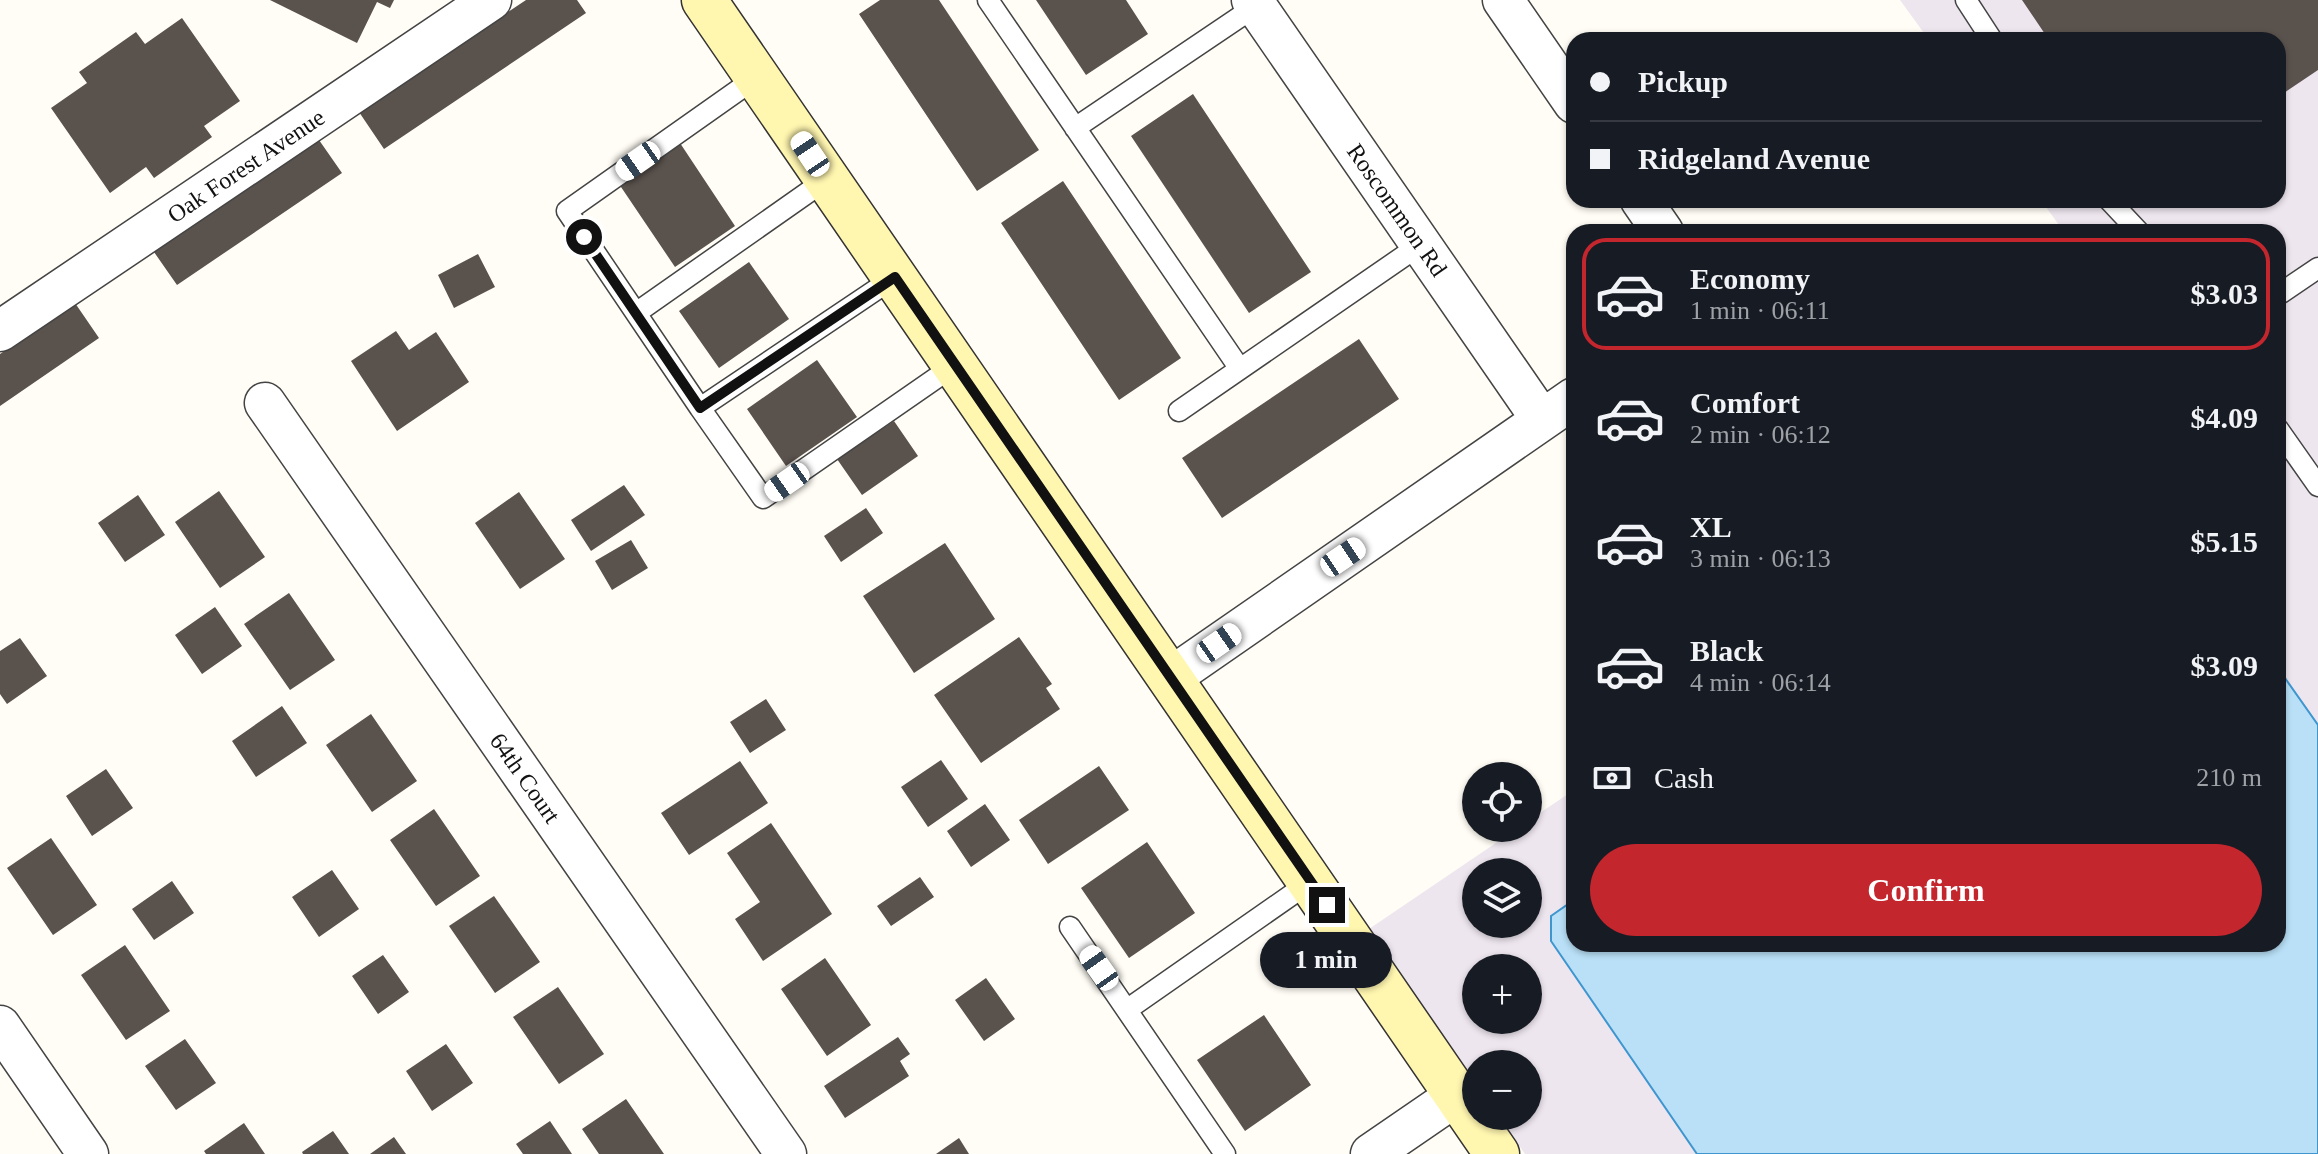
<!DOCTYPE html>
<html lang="en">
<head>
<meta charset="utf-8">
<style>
  :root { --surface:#171b24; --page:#20242c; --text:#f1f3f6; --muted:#9ea1a6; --line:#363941; --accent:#c4262e }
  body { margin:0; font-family:Georgia,serif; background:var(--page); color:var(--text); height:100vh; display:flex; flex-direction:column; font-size:30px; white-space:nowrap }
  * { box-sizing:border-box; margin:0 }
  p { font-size:26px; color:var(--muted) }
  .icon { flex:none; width:44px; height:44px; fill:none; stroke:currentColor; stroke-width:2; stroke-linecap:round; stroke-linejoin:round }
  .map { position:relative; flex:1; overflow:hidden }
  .details { position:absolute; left:1566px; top:224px; width:720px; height:728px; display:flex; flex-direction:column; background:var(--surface); border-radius:24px; box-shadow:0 2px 6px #0004 }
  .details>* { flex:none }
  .guide { position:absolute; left:1566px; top:32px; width:720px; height:176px; border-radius:24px; box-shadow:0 2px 6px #0004; display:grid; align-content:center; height:176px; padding:0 24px; background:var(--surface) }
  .fabs { position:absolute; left:1462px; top:762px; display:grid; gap:16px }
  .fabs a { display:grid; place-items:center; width:80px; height:80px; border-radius:50%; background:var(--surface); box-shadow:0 2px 6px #0004; font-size:40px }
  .end { position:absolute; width:36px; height:36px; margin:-18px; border:10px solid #111; background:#fff; box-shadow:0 0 0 4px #fff }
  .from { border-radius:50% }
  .bubble { position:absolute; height:56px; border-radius:28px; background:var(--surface); box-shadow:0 2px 6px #0004; font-size:26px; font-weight:800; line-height:56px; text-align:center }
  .car { position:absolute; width:24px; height:48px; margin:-24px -12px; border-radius:10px; box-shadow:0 0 6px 2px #0007; background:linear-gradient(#fff 24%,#345 0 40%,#fff 0 76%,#345 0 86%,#fff 0) }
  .guide b { display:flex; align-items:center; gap:28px; height:76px; font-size:30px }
  .guide b+b { border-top:2px solid var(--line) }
  .guide i { width:20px; height:20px; background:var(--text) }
  ul { padding:14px 0 0; list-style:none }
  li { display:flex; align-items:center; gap:24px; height:112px; margin:0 16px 12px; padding:0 8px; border:4px solid transparent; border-radius:24px }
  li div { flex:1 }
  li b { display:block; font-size:30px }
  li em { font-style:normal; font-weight:800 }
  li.current { border-color:var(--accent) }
  li>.icon { width:72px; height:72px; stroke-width:1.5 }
  .pay { display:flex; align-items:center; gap:20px; height:88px; padding:0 24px; font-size:30px }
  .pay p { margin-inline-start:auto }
  .primary-button { display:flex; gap:16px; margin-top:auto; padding:16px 24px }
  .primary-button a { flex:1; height:92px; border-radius:48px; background:var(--accent); color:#fff; font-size:32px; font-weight:800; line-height:92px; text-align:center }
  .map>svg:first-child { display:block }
  .industrial { fill:#eee6ef; fill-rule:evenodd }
  .water { fill:#b9e0f7; stroke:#3f96cf; stroke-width:2 }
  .building { fill:#5a524d }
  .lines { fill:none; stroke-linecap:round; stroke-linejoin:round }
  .lane-casing { stroke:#444; stroke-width:23 }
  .street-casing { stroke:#444; stroke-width:43 }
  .secondary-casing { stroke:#333; stroke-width:47 }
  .lane { stroke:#fff; stroke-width:20 }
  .street { stroke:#fff; stroke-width:40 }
  .secondary { stroke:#fff6b0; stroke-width:44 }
  .route { stroke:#111; stroke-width:10 }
  .labels { text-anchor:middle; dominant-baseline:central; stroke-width:8; stroke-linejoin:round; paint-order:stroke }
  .street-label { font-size:24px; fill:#111; stroke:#fff }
</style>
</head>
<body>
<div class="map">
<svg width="2318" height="1154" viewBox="0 0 2318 1154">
  <rect width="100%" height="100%" fill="#fffdf5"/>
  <path class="industrial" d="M1900 0H2318V1154H1525L1498 1116H1528V1064H1476V1086L1366 931 1518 828H1528V821L1574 790V944H2278V232H2064L2041 200H2278V40H1929ZM1476 872H1528V924H1476ZM1476 968H1528V1020H1476Z"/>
  <path class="water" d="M2278 668 2318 725V1154H1697L1551 941V916L1574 900V944H2278Z"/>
  <path class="building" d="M270 0H394L390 8 377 2 357 43Z
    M526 0H577L586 13 384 149 359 112Z
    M880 0H939L1039 150 977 191 859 14Z
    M1036 0H1126L1148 34 1086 75Z
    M2022 0H2318V70L2278 97V40H2049Z
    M182 18 240 101 204 126 212 137 154 178 146 167 110 193 51 108 87 83 79 72 136 32 145 44Z
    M1193 94 1311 272 1249 313 1131 136Z
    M319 140 342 173 177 285 154 252Z
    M680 143 735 226 675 267 619 184Z
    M1063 181 1181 358 1119 400 1001 223Z
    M478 254 495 287 454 308 438 275Z
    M749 262 789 319 719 368 679 311Z
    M75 303 99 338 0 406V354Z
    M396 331 409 350 436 332 469 382 397 431 351 361Z
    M1359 339 1399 399 1222 518 1182 458Z
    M817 360 857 417 786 466 747 409Z
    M894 421 918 456 862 495 837 459Z
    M624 485 645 515 591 551 571 520Z
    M219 491 265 557 220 588 175 522Z
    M519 492 565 559 520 589 475 523Z
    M138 495 165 535 125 562 98 523Z
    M866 508 883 533 841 562 824 536Z
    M631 540 648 568 612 590 595 561Z
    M945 543 995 619 914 673 863 596Z
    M289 593 335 660 290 690 244 624Z
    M215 607 242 646 202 674 175 635Z
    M1019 637 1052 684 1046 688 1060 709 981 763 934 695Z
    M20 638 47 676 7 704 0 694V651Z
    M766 699 786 730 750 753 730 722Z
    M282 706 307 743 256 777 232 741Z
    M371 714 417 781 372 812 326 745Z
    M941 760 968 799 928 827 901 787Z
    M740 761 768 803 689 855 661 813Z
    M1099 766 1129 810 1048 864 1019 820Z
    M106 769 133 808 92 836 66 796Z
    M985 804 1010 840 971 867 947 831Z
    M434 809 480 876 436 906 390 840Z
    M771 823 832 914 763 961 735 919 760 902 727 853Z
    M51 838 97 905 53 935 7 868Z
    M1147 842 1195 913 1129 958 1081 888Z
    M332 870 359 909 319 937 292 897Z
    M920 877 934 897 891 926 877 906Z
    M172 881 194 913 154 940 132 909Z
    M494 896 540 962 495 993 449 926Z
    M125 945 170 1011 126 1040 81 975Z
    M383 955 409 992 378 1014 352 976Z
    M825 958 871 1025 827 1056 781 989Z
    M986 978 1015 1019 984 1041 955 1000Z
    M558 987 604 1054 559 1084 513 1017Z
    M1264 1015 1311 1085 1245 1131 1197 1060Z
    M898 1037 910 1054 900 1061 909 1076 845 1118 824 1086Z
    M185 1039 216 1083 176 1110 145 1066Z
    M446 1044 473 1083 432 1111 406 1071Z
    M626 1099 664 1154H599L582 1129Z
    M550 1121 572 1154H523L516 1144Z
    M244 1123 265 1154H206L204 1151Z
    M333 1131 349 1154H303L302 1152Z
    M394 1137 406 1154H370Z
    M959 1138 969 1154H936Z"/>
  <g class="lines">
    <defs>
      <path id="lane" d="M988 0 1240 369
        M1966 0 1992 40
        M757 77 567 211 700 408 895 277
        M1075 128 1256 6
        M2109 200 2139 232
        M2278 295 2318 268
        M636 313 827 179
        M700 408 763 498 955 365
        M1179 411 1420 245
        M2278 429 2318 486
        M1070 927 1225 1154
        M1128 1009 1310 882"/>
      <path id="street" d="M1252 0 1542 420
        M1503 0 1574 103
        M1641 200 1663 232
        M0 331 491 0
        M265 403 786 1154
        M1170 678 1574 398
        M0 1026 88 1154
        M1371 1154 1457 1095"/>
      <path id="secondary" d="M704 0 1497 1154"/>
    </defs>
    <use href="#lane" class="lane-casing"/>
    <use href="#street" class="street-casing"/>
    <use href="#secondary" class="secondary-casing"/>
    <use href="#lane" class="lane"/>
    <use href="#street" class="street"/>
    <use href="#secondary" class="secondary"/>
  </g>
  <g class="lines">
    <path class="route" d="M584 237 700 408 895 277 1327 905"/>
  </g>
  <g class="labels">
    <g class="street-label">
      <text transform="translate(246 166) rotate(-34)">Oak Forest Avenue</text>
      <text transform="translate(1397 210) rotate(55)">Roscommon Rd</text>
      <text transform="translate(525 778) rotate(55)">64th Court</text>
    </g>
  </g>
</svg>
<div class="fabs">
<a><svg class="icon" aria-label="locate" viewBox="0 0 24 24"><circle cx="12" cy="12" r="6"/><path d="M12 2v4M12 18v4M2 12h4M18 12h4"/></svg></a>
<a><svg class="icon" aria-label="layers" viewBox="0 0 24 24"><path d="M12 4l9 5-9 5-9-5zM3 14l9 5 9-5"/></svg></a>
<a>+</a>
<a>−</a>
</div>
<i class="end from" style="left:584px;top:237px"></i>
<i class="end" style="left:1327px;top:905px"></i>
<div class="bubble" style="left:1260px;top:932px;width:132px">1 min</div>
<i class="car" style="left:810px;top:154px;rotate:326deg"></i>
<i class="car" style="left:638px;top:161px;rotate:235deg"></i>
<i class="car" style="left:787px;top:482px;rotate:235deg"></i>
<i class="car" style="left:1343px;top:557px;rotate:56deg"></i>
<i class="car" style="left:1219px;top:643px;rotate:55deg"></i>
<i class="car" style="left:1099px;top:968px;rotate:325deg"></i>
<div class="guide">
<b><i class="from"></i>Pickup</b>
<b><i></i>Ridgeland Avenue</b>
</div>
<section class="details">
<ul>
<li class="current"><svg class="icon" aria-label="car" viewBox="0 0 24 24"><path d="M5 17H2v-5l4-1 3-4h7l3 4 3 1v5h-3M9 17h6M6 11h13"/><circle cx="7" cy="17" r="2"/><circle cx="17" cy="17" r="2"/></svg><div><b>Economy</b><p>1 min · 06:11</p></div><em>$3.03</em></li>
<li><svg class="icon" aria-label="car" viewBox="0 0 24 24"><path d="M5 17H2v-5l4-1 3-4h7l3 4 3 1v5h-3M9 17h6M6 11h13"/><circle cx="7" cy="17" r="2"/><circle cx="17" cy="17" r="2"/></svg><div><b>Comfort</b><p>2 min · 06:12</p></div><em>$4.09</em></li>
<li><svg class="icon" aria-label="car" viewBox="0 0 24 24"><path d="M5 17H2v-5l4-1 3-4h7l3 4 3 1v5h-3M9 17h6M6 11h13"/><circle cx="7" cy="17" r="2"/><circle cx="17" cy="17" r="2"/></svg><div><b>XL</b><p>3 min · 06:13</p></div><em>$5.15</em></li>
<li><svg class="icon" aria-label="car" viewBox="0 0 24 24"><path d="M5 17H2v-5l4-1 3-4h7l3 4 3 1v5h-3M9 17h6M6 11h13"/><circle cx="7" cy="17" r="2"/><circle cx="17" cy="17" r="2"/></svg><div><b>Black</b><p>4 min · 06:14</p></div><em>$3.09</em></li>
</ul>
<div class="pay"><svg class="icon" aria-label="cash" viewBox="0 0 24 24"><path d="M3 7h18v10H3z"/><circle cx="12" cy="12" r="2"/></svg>Cash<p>210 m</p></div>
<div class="primary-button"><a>Confirm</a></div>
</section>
</div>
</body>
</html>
